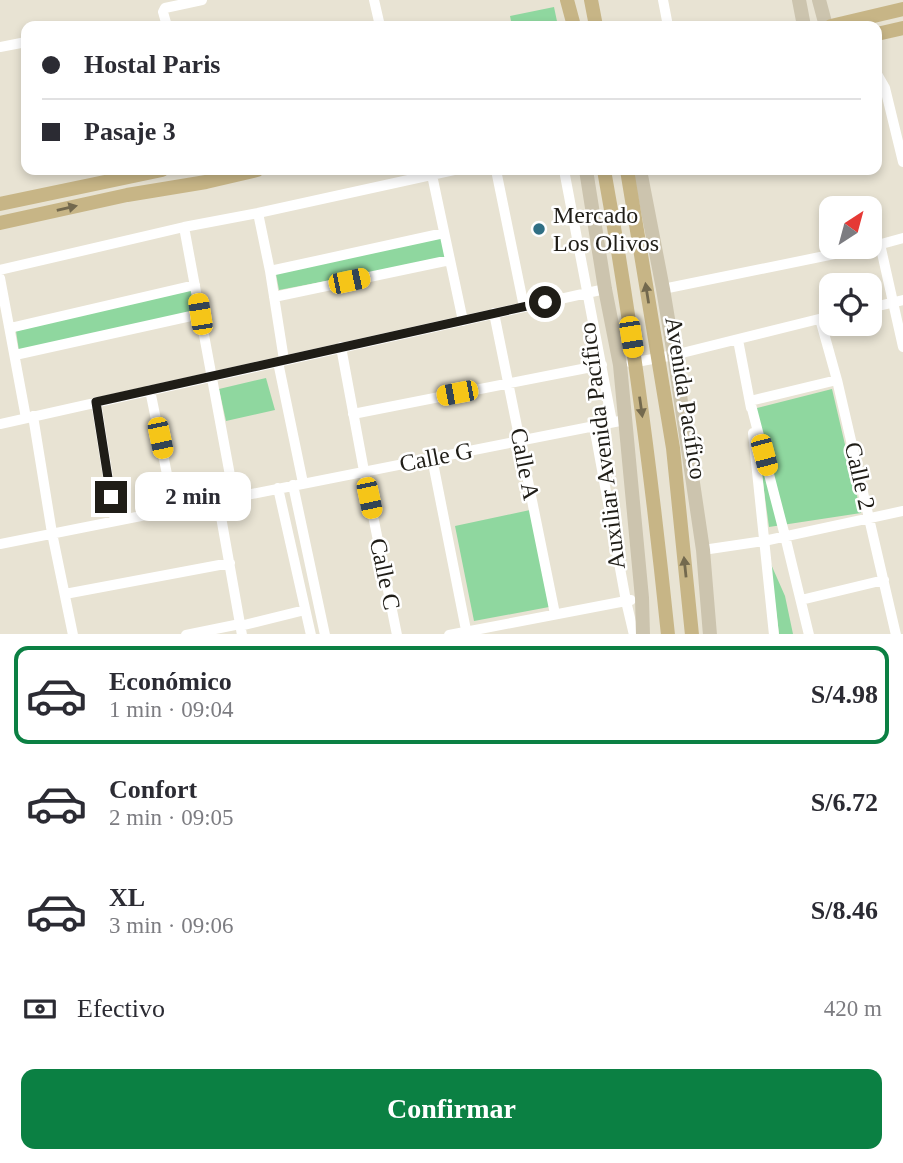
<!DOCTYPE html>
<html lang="es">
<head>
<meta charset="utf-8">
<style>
  :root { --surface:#fff; --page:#f2f2f3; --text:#2b2b33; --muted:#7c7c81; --line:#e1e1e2; --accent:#0b8043 }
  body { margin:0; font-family:Georgia,serif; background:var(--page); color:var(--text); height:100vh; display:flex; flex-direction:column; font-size:26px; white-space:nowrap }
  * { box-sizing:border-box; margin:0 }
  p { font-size:23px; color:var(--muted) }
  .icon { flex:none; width:38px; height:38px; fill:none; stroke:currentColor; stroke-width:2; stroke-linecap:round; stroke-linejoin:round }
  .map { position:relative; height:634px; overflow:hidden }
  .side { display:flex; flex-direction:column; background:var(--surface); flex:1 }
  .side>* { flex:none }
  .hud { position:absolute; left:21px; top:21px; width:861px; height:154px; border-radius:14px; box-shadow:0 4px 10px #0003; display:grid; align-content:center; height:154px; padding:0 21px; background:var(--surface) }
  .needle { width:46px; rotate:36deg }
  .fabs { position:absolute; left:819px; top:196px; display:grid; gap:14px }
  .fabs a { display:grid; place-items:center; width:63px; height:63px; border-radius:14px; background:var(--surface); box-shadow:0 4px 10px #0003; font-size:35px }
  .end { position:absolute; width:32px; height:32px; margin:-16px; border:9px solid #1f1d17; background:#fff; box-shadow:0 0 0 4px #fff }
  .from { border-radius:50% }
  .bubble { position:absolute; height:49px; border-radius:14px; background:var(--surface); box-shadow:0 4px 10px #0003; font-size:23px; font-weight:700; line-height:49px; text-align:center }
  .car { position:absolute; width:21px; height:42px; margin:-21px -10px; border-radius:9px; box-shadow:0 0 5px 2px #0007; background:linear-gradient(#f5c518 24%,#345 0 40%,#f5c518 0 76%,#345 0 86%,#f5c518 0) }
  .hud b { display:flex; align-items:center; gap:24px; height:66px; font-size:26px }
  .hud b+b { border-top:2px solid var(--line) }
  .hud i { width:18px; height:18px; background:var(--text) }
  ul { padding:12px 0 0; list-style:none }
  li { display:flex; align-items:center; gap:21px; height:98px; margin:0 14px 10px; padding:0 7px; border:4px solid transparent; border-radius:14px }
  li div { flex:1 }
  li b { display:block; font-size:26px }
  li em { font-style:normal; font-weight:700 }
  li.selected { border-color:var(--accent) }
  li>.icon { width:63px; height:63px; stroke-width:1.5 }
  .pay { display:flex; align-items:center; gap:18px; height:77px; padding:0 21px; font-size:26px }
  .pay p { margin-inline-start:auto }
  .primary-button { display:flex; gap:14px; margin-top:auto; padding:14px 21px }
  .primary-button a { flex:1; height:80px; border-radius:14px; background:var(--accent); color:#fff; font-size:28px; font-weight:700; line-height:80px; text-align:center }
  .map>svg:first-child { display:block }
  .green { fill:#8fd79f }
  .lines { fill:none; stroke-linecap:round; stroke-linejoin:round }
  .street { stroke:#fff; stroke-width:10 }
  .secondary { stroke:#ccc4ae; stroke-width:14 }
  .primary { stroke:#c7b586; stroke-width:14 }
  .oneway { fill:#73694e }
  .route { stroke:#1f1d17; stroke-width:9 }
  .poi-dot { fill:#306f84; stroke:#fff; stroke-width:2.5 }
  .labels { text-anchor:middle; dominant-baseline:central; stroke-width:5; stroke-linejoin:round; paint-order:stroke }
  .poi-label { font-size:24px; fill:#1f1d17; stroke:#fff; text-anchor:start }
  .street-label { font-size:24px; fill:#1f1d17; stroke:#fff }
</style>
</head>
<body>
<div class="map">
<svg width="903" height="635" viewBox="0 0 903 635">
  <rect width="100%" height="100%" fill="#e8e3d3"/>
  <path class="green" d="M554 7 558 26H512L510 16Z
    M441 237 446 258 279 290 276 274Z
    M193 288 196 312 19 351 16 331Z
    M266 378 275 410 226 421 219 389Z
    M832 389 861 513 769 527 753 409Z
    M530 510 549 607 474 621 455 526Z
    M770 562 785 596 793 634H779Z"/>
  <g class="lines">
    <path class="street" d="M374 0 380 26
      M663 0 668 26
      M167 26 163 12 165 8 202 0
      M0 47 26 42
      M877 74 885 88 903 162
      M496 170 524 307
      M564 170 612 422
      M432 175 463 321
      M258 213 270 271 284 360
      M184 227 234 497
      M880 244 903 347
      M874 246 903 238
      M0 270 184 227 258 213 454 170
      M270 271 444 233
      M0 278 26 418
      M663 289 869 247
      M274 297 450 260
      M870 308 903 300
      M494 313 555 614
      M820 319 837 380 896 635
      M10 328 195 285
      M738 340 751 408
      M341 347 364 471 397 635
      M15 355 200 314
      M278 362 303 483
      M631 363 674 355 831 316
      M150 390 174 509
      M96 402 115 521
      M353 414 602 365
      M33 416 52 533 73 635
      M0 424 605 289
      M594 426 626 601 634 635
      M753 433 774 635
      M432 458 467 635
      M293 485 325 635
      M278 488 311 635
      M218 500 242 635
      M0 544 625 420
      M703 550 764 541 903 511
      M65 594 230 563
      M801 600 884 580
      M240 626 305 610
      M186 635 240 624
      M449 635 631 600
      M809 635 785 536 750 401 837 380"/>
    <path class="secondary" d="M799 0 804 26
      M819 0 826 26
      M586 170 605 289 620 365 642 598 643 635
      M640 170 663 289 674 355 703 550 710 635"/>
    <path class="primary" d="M567 0 574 26
      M591 0 596 26
      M831 26 903 9
      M877 34 903 28
      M604 170C632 324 652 479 668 635
      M627 170 673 448 692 635
      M0 204 162 170
      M0 223 127 195 206 182 257 170"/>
  </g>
  <defs><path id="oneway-solid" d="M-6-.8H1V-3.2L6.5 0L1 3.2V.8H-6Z" transform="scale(1.75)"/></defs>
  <g class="oneway">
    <use href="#oneway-solid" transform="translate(67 208) rotate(-13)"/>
    <use href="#oneway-solid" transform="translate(647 293) rotate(-99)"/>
    <use href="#oneway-solid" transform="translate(641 407) rotate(82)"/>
    <use href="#oneway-solid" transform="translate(685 567) rotate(-96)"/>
  </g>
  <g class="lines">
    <path class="route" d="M111 497 96 402 545 302"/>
  </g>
  <circle class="poi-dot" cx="539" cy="229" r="7"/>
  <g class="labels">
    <g class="poi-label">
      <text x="553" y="215">Mercado<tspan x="553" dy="28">Los Olivos</tspan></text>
    </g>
    <g class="street-label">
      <text transform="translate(686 398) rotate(81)">Avenida Pacífico</text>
      <text transform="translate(602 446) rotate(-97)">Auxiliar Avenida Pacífico</text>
      <text transform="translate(436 457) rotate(-11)">Calle G</text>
      <text transform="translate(525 464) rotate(79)">Calle A</text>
      <text transform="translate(860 476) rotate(77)">Calle 2</text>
      <text transform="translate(385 574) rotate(78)">Calle C</text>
    </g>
  </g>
</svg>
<div class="fabs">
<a><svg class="needle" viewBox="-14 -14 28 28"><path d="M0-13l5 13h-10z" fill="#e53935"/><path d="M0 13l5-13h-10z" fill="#7c7c81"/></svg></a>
<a><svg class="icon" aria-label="locate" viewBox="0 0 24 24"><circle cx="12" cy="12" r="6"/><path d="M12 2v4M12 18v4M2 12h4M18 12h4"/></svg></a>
</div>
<i class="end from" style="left:545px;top:302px"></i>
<i class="end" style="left:111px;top:497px"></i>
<div class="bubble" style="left:135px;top:472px;width:116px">2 min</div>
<i class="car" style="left:349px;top:281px;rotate:78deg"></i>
<i class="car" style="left:200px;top:314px;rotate:351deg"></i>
<i class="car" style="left:631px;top:337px;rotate:171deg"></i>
<i class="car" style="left:457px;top:393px;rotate:259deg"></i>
<i class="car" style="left:160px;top:438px;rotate:168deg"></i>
<i class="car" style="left:764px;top:455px;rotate:165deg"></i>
<i class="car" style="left:369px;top:498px;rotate:168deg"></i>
<div class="hud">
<b><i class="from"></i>Hostal Paris</b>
<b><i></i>Pasaje 3</b>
</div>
</div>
<section class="side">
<ul>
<li class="selected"><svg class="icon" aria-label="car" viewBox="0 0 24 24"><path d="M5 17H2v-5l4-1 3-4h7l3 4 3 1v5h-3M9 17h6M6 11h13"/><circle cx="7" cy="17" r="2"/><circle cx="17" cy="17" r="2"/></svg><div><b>Económico</b><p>1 min · 09:04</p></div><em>S/4.98</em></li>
<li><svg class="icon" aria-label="car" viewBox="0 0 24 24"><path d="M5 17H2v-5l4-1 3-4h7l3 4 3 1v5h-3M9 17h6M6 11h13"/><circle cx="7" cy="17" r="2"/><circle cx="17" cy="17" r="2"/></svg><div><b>Confort</b><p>2 min · 09:05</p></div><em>S/6.72</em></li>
<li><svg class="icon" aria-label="car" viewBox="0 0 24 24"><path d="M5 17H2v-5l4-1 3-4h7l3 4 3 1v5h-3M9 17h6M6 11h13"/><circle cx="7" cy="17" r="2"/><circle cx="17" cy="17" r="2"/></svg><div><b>XL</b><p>3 min · 09:06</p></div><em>S/8.46</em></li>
</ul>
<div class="pay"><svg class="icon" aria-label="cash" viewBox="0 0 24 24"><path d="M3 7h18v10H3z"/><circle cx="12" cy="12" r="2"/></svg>Efectivo<p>420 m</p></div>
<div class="primary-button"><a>Confirmar</a></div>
</section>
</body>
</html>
